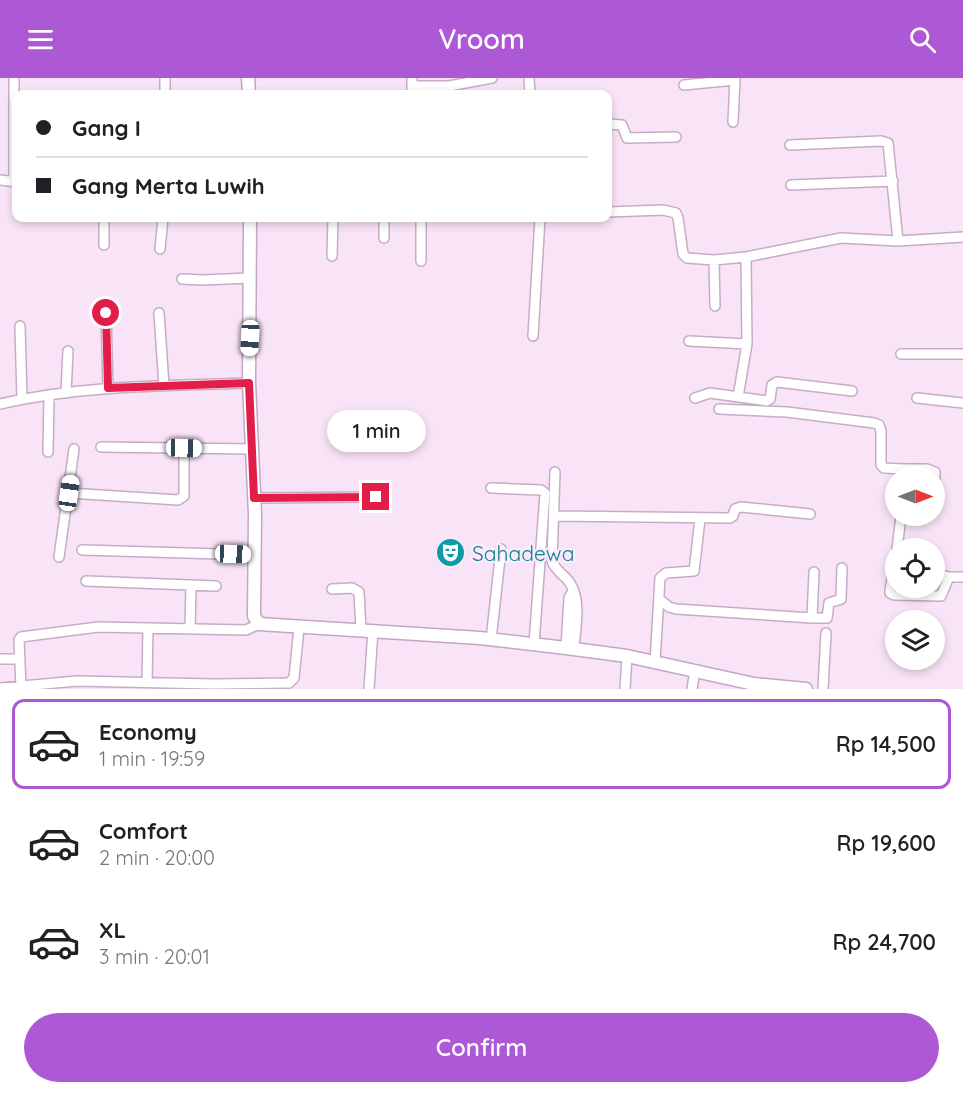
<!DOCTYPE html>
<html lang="en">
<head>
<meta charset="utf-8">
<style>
  :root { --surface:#fff; --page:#f2f2f2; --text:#202124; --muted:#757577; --line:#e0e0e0; --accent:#ad58d4 }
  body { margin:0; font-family:Quicksand,sans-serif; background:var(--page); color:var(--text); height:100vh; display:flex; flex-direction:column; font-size:22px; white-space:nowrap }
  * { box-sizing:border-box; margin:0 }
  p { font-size:20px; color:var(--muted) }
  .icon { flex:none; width:33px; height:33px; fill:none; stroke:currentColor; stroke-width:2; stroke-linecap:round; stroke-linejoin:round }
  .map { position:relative; height:611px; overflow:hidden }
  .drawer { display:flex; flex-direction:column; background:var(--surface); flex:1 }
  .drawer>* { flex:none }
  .top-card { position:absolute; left:12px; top:12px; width:600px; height:132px; border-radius:12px; box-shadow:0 3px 9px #0003; display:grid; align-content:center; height:132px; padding:0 24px; background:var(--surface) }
  .needle { width:39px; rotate:90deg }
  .tools { position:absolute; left:885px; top:388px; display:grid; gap:12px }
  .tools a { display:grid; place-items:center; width:60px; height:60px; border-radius:50%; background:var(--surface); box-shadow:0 3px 9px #0003; font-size:30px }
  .end { position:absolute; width:27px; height:27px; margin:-14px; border:8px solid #e11d48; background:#fff; box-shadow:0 0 0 3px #fff }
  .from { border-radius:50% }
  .bubble { position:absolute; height:42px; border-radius:21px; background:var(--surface); box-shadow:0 3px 9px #0003; font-size:20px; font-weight:600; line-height:42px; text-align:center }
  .car { position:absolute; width:18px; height:36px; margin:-18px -9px; border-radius:8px; box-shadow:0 0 4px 2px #0007; background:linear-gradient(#fff 24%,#345 0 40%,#fff 0 76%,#345 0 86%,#fff 0) }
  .top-card b { display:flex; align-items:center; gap:21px; height:57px; font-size:22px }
  .top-card b+b { border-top:2px solid var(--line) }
  .top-card i { width:15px; height:15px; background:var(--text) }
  ul { padding:10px 0 0; list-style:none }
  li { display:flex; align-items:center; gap:18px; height:90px; margin:0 12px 9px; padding:0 12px; border:3px solid transparent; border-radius:12px }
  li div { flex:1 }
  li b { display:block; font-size:22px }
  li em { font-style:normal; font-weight:600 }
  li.current { border-color:var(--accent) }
  li>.icon { width:54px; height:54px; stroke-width:1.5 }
  .primary-button { display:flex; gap:12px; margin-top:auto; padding:12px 24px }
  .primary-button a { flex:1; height:69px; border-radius:36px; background:var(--accent); color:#fff; font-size:24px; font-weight:600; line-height:69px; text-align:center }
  header { display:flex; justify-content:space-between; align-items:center; height:78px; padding:0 24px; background:var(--accent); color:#fff; font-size:27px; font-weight:600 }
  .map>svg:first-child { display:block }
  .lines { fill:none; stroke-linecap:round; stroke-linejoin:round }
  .street-casing { stroke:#c6acc8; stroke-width:12 }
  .secondary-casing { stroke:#c3a6c6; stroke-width:15 }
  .street { stroke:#fff; stroke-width:9 }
  .secondary { stroke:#fff; stroke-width:12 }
  .route { stroke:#e11d48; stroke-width:8 }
  .labels { text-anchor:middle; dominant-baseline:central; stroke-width:4.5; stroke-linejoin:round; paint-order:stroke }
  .culture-label { font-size:21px; fill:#0d838f; stroke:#fceafb; text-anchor:start }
</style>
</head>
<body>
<header><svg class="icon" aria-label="menu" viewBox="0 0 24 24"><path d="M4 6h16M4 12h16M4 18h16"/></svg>Vroom<svg class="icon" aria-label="search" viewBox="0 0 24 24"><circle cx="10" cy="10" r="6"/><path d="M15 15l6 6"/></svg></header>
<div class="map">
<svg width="963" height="611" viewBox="0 0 963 611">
  <rect width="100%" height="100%" fill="#f9e4f7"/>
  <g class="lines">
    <defs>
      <path id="street" d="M412 0V16
        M529 0 530 16
        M14 2V103
        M684 7 735 2
        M412 8H449L492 0
        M165 16V0
        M733 44 735 0
        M608 46 622 47 627 60 676 59
        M790 67 881 63 888 65 898 163
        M0 102 16 104
        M791 107 893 103
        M608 134 663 132 676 135 678 140 683 176 687 180 714 182 746 179 841 160 898 163 963 159
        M384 160V140
        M104 167V140
        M160 171 163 140
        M332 178 333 140
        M714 182 715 228
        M421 183V140
        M182 201 203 202 249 200
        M106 235 108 310
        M159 235 164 308
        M20 248 22 321
        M533 258 540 140
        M689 263 747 266
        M901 276H963
        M66 315 68 273
        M738 319 747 266 746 179
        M695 320 710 315 767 323 770 321 772 307 777 304 852 313
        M917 320 963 325
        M0 326C81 307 166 308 249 305
        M719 331 787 334 874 345 879 347 881 353V387L884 390 902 391V399
        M101 369 252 371
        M48 374 49 318
        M902 391H927L935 394 934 424
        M555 394 552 483C556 494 565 497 570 505 582 524 575 550 574 571
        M491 410 541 412 545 415 534 566
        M69 415 178 422 184 418V370
        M254 420 376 419
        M554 438 730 440 733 438 735 431 741 429 810 436
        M897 471 901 438
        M82 472 255 477
        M59 479 74 371
        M896 479 890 512V515L894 517 941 518 949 499
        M934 495 949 499H963
        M86 503 216 508
        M332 511 352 510 359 514 361 552
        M659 521 669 529 676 531 812 540 814 494
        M812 540H827L829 525 841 521 842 490
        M190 551 191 507
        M491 562 501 471
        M566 570 569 520 573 513
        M0 581H19
        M655 584 660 500 666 495 694 493 700 441
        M147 604 148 550
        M21 609 19 562 21 559 98 549 246 552 259 546
        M0 610 77 603 213 606 289 605 294 600 299 550
        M369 611 373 552
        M625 611 627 578
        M692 611 695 592
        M823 611 826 555"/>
      <path id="secondary" d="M248 0 249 16
        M250 140 249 305 255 436 254 538 259 546 480 560 566 570 627 578 754 606 806 611"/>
    </defs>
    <use href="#street" class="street-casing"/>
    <use href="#secondary" class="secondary-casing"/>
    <use href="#street" class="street"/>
    <use href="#secondary" class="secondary"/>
  </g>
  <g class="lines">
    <path class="route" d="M106 235 108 310 249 305 254 420 376 419"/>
  </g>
  <defs>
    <symbol id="theatre-disc" viewBox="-11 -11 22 22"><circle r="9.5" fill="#0f9aa8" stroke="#fceafb"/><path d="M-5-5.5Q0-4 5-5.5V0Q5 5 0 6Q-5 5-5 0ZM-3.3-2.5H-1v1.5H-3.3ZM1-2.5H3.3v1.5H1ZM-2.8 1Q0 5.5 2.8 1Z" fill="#fff"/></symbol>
  </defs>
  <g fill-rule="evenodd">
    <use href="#theatre-disc" x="434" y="458" width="33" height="33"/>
  </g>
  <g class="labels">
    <g class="culture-label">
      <text x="472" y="475">Sahadewa</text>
    </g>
  </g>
</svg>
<div class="tools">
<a><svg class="needle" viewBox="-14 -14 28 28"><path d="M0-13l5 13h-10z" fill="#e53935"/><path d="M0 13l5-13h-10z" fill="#757577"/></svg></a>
<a><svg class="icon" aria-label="locate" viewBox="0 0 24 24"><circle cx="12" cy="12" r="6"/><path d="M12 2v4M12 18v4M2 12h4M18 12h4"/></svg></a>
<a><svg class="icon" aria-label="layers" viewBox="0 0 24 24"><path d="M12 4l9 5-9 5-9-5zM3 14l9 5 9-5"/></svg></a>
</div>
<i class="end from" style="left:106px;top:235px"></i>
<i class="end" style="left:376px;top:419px"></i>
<div class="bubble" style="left:327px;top:332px;width:99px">1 min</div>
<i class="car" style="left:250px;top:260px;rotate:183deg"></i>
<i class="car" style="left:184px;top:370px;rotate:91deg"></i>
<i class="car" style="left:69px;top:415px;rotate:8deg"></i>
<i class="car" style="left:233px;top:476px;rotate:92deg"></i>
<div class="top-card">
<b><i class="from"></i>Gang I</b>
<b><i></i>Gang Merta Luwih</b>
</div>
</div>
<section class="drawer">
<ul>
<li class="current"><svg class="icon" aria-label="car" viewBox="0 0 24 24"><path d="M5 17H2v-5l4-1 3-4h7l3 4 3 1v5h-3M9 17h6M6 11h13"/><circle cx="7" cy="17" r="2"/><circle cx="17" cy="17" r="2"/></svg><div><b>Economy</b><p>1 min · 19:59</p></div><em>Rp 14,500</em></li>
<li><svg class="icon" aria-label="car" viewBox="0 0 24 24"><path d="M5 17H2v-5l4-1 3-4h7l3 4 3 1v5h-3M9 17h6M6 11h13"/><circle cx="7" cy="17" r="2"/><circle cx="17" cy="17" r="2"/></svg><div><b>Comfort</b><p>2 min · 20:00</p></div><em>Rp 19,600</em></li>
<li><svg class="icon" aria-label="car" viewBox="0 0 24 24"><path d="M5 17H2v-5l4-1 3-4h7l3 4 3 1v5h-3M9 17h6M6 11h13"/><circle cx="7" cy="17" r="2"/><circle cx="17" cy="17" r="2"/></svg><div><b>XL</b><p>3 min · 20:01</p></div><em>Rp 24,700</em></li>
</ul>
<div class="primary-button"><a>Confirm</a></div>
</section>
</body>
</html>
